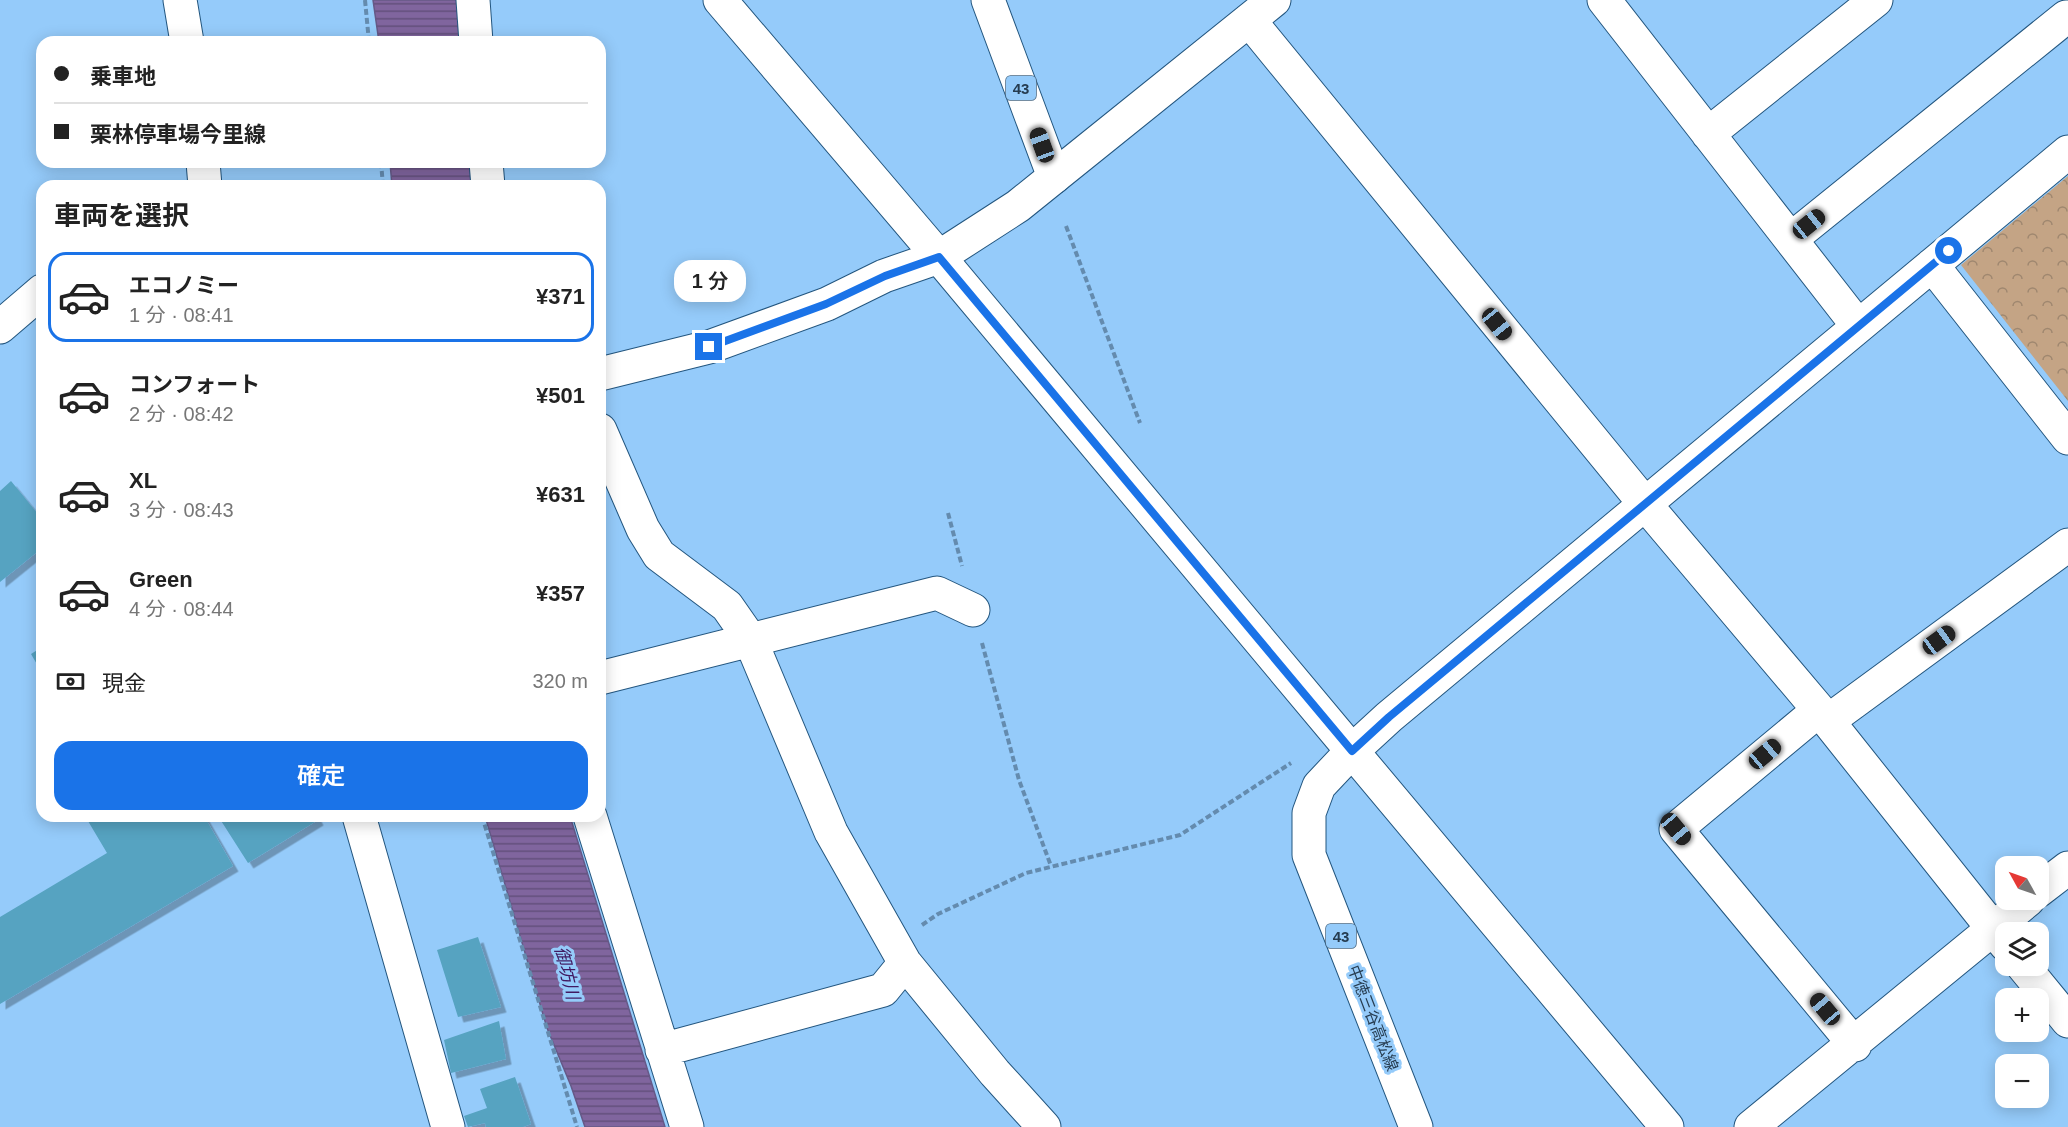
<!DOCTYPE html>
<html lang="ja">
<head>
<meta charset="utf-8">
<style>
  :root { --surface:#fff; --page:#f2f2f2; --text:#222; --muted:#767676; --line:#e0e0e0; --accent:#1a73e8 }
  body { margin:0; font-family:Helvetica,"Noto Sans JP",sans-serif; background:var(--page); color:var(--text); height:100vh; display:flex; flex-direction:column; font-size:22px; white-space:nowrap }
  * { box-sizing:border-box; margin:0 }
  p { font-size:20px; color:var(--muted) }
  .icon { flex:none; width:33px; height:33px; fill:none; stroke:currentColor; stroke-width:2; stroke-linecap:round; stroke-linejoin:round }
  .map { position:relative; flex:1; overflow:hidden }
  .details { position:absolute; left:36px; top:180px; width:570px; height:642px; display:flex; flex-direction:column; background:var(--surface); border-radius:18px; box-shadow:0 3px 15px #0003 }
  .details>* { flex:none }
  .banner { position:absolute; left:36px; top:36px; width:570px; height:132px; border-radius:18px; box-shadow:0 3px 15px #0003; display:grid; align-content:center; height:132px; padding:0 18px; background:var(--surface) }
  .needle { width:39px; rotate:310deg }
  .fabs { position:absolute; left:1995px; top:856px; display:grid; gap:12px }
  .fabs a { display:grid; place-items:center; width:54px; height:54px; border-radius:12px; background:var(--surface); box-shadow:0 3px 15px #0003; font-size:30px }
  .end { position:absolute; width:27px; height:27px; margin:-14px; border:8px solid #1a73e8; background:#fff; box-shadow:0 0 0 3px #fff }
  .from { border-radius:50% }
  .bubble { position:absolute; height:42px; border-radius:18px; background:var(--surface); box-shadow:0 3px 15px #0003; font-size:20px; font-weight:600; line-height:42px; text-align:center }
  .car { position:absolute; width:18px; height:36px; margin:-18px -9px; border-radius:8px; box-shadow:0 0 4px 2px #0007; background:linear-gradient(#222 24%,#8ab4d8 0 40%,#222 0 76%,#8ab4d8 0 86%,#222 0) }
  .banner b { display:flex; align-items:center; gap:21px; height:57px; font-size:22px }
  .banner b+b { border-top:2px solid var(--line) }
  .banner i { width:15px; height:15px; background:var(--text) }
  ul { padding:0; list-style:none }
  li { display:flex; align-items:center; gap:18px; height:90px; margin:0 12px 9px; padding:0 6px; border:3px solid transparent; border-radius:18px }
  li div { flex:1 }
  li b { display:block; font-size:22px }
  li em { font-style:normal; font-weight:600 }
  li.selected { border-color:var(--accent) }
  li>.icon { width:54px; height:54px; stroke-width:1.5 }
  h2 { padding:0 18px; font-size:27px; line-height:72px }
  .pay { display:flex; align-items:center; gap:15px; height:66px; padding:0 18px; font-size:22px }
  .pay p { margin-inline-start:auto }
  .primary-button { display:flex; gap:12px; margin-top:auto; padding:12px 18px }
  .primary-button a { flex:1; height:69px; border-radius:18px; background:var(--accent); color:#fff; font-size:24px; font-weight:600; line-height:69px; text-align:center }
  .map>svg:first-child { display:block }
  .forest { fill:url(#forest-crowns) }
  .water { fill:url(#water-rules); stroke:#655987; stroke-width:1.5 }
  .building { fill:#56a3c1; filter:url(#shadow) }
  .lines { fill:none; stroke-linecap:round; stroke-linejoin:round }
  .minor-casing { stroke:#23567f; stroke-width:35 }
  .major-casing { stroke:#23567f; stroke-width:35 }
  .path { stroke:#648bae; stroke-width:4; stroke-dasharray:6 3; stroke-linecap:butt }
  .minor { stroke:#fff; stroke-width:33 }
  .major { stroke:#fff; stroke-width:33 }
  .route { stroke:#1a73e8; stroke-width:8 }
  .labels { text-anchor:middle; dominant-baseline:central; stroke-width:6; stroke-linejoin:round; paint-order:stroke }
  .shield { fill:#95cbfa; stroke:#476783; stroke-width:1.5 }
  .shield-label { font-size:15px; font-weight:bold; fill:#263c50 }
  .street-label { font-size:16px; fill:#263c50; stroke:#95cbfa }
  .water-label { font-size:18px; font-style:italic; fill:#411a61; stroke:#95cbfa }
</style>
</head>
<body>
<div class="map">
<svg width="2068" height="1127" viewBox="0 0 2068 1127">
  <defs>
    <pattern id="forest-crowns" width="20" height="18" patternUnits="userSpaceOnUse" patternTransform="scale(1.5)"><rect width="20" height="18" fill="#c4a485"/><path d="M2 6a3 3 0 1 1 6 0M12 15a3 3 0 1 1 6 0" fill="none" stroke="#9f876f"/></pattern>
    <pattern id="water-rules" width="6" height="5" patternUnits="userSpaceOnUse" patternTransform="scale(1.5)"><rect width="6" height="5" fill="#80659e"/><path d="M0 2.5h6" fill="none" stroke="#63507c"/></pattern>
    <filter id="shadow"><feDropShadow dx="5.5" dy="5.5" stdDeviation="0" flood-color="#0004"/></filter>
  </defs>
  <rect width="100%" height="100%" fill="#95cbfa"/>
  <path class="forest" d="M2068 176V401L1961 265Z"/>
  <path class="water" d="M373 0H459L463 42H379Z
    M390 162H473L475 186H392Z
    M485 816H570L665 1127H585L571 1086 547 1028Z"/>
  <path class="building" d="M11 481 42 519V548L0 582V491Z
    M42 647V673L31 654Z
    M85 816H204L233 866 0 1004V917L107 853Z
    M218 816H316L318 820 248 863Z
    M478 937 501 1007 458 1017 437 950Z
    M499 1021 506 1059 451 1073 444 1040Z
    M515 1077 531 1124 523 1127H486L485 1123 468 1127 464 1116 487 1108 480 1089Z"/>
  <g class="lines">
    <defs>
      <path id="minor" d="M180 0 187 42
        M473 0 476 42
        M720 0 939 257
        M1604 0 1858 326
        M1249 20 1645 504 1819 710 2006 945
        M1708 134 1876 0
        M203 162 205 186
        M486 162 488 186
        M1054 177 1274 0
        M1791 239 2066 17
        M1932 265 2068 438
        M600 430 643 529 659 555 727 606 750 639 831 832 905 963 995 1073 1044 1127
        M600 678 937 593 973 610
        M1819 710 1676 829 1855 1045
        M1828 721 2068 545
        M359 816 448 1127
        M590 816 687 1127
        M2038 891 2068 868
        M2023 966 2068 1021
        M662 1050 883 990 905 963
        M1667 1127 1352 751 1389 717 2068 152
        M1751 1127 2028 900"/>
      <path id="major" d="M939 257 1352 751 1319 786 1309 813V855L1416 1127
        M0 327 42 291
        M600 374 709 347 827 304 884 276 939 257 1018 206 1054 177 988 0"/>
    </defs>
    <use href="#minor" class="minor-casing"/>
    <use href="#major" class="major-casing"/>
    <path class="path" d="M365 0 369 42
      M381 162 383 186
      M1066 226 1140 423
      M948 513 962 566
      M982 643 1019 780 1051 866
      M482 816 577 1127
      M922 925 938 914 1026 873 1180 835 1291 763"/>
    <use href="#minor" class="minor"/>
    <use href="#major" class="major"/>
  </g>
  <g class="lines">
    <path class="route" d="M709 347 826 304 885 276 939 257 1352 751 1389 717 1949 251"/>
  </g>
  <g class="labels">
    <g class="shield">
      <rect x="1006" y="76" width="30" height="24" rx="4.5"/>
      <rect x="1326" y="924" width="30" height="24" rx="4.5"/>
    </g>
    <g class="shield-label">
      <text x="1021" y="88">43</text>
      <text x="1341" y="936">43</text>
    </g>
    <g class="street-label">
      <text transform="translate(1373 1018) rotate(69)">中徳三谷高松線</text>
    </g>
    <g class="water-label">
      <text transform="translate(567 973) rotate(76)">御坊川</text>
    </g>
  </g>
</svg>
<div class="fabs">
<a><svg class="needle" viewBox="-14 -14 28 28"><path d="M0-13l5 13h-10z" fill="#e53935"/><path d="M0 13l5-13h-10z" fill="#767676"/></svg></a>
<a><svg class="icon" aria-label="layers" viewBox="0 0 24 24"><path d="M12 4l9 5-9 5-9-5zM3 14l9 5 9-5"/></svg></a>
<a>+</a>
<a>−</a>
</div>
<i class="end from" style="left:1949px;top:251px"></i>
<i class="end" style="left:709px;top:347px"></i>
<div class="bubble" style="left:674px;top:260px;width:72px">1 分</div>
<i class="car" style="left:1042px;top:145px;rotate:340deg"></i>
<i class="car" style="left:1809px;top:224px;rotate:51deg"></i>
<i class="car" style="left:1497px;top:324px;rotate:141deg"></i>
<i class="car" style="left:1939px;top:640px;rotate:54deg"></i>
<i class="car" style="left:1765px;top:754px;rotate:50deg"></i>
<i class="car" style="left:1676px;top:829px;rotate:140deg"></i>
<i class="car" style="left:1825px;top:1009px;rotate:320deg"></i>
<div class="banner">
<b><i class="from"></i>乗車地</b>
<b><i></i>栗林停車場今里線</b>
</div>
<section class="details">
<h2>車両を選択</h2>
<ul>
<li class="selected"><svg class="icon" aria-label="car" viewBox="0 0 24 24"><path d="M5 17H2v-5l4-1 3-4h7l3 4 3 1v5h-3M9 17h6M6 11h13"/><circle cx="7" cy="17" r="2"/><circle cx="17" cy="17" r="2"/></svg><div><b>エコノミー</b><p>1 分 · 08:41</p></div><em>¥371</em></li>
<li><svg class="icon" aria-label="car" viewBox="0 0 24 24"><path d="M5 17H2v-5l4-1 3-4h7l3 4 3 1v5h-3M9 17h6M6 11h13"/><circle cx="7" cy="17" r="2"/><circle cx="17" cy="17" r="2"/></svg><div><b>コンフォート</b><p>2 分 · 08:42</p></div><em>¥501</em></li>
<li><svg class="icon" aria-label="car" viewBox="0 0 24 24"><path d="M5 17H2v-5l4-1 3-4h7l3 4 3 1v5h-3M9 17h6M6 11h13"/><circle cx="7" cy="17" r="2"/><circle cx="17" cy="17" r="2"/></svg><div><b>XL</b><p>3 分 · 08:43</p></div><em>¥631</em></li>
<li><svg class="icon" aria-label="car" viewBox="0 0 24 24"><path d="M5 17H2v-5l4-1 3-4h7l3 4 3 1v5h-3M9 17h6M6 11h13"/><circle cx="7" cy="17" r="2"/><circle cx="17" cy="17" r="2"/></svg><div><b>Green</b><p>4 分 · 08:44</p></div><em>¥357</em></li>
</ul>
<div class="pay"><svg class="icon" aria-label="cash" viewBox="0 0 24 24"><path d="M3 7h18v10H3z"/><circle cx="12" cy="12" r="2"/></svg>現金<p>320 m</p></div>
<div class="primary-button"><a>確定</a></div>
</section>
</div>
</body>
</html>
